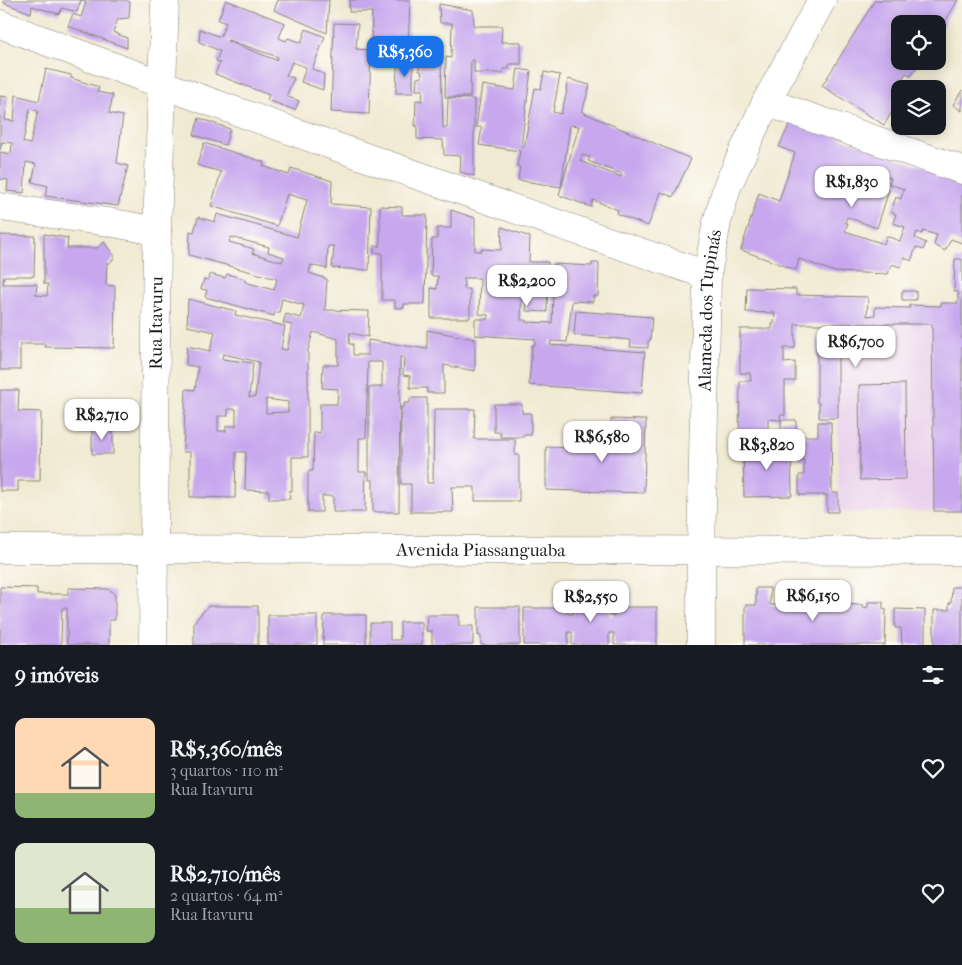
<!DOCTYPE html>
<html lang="pt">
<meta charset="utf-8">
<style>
:root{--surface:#171b24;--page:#242831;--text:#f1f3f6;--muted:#9ea1a6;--accent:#1a73e8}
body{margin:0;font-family:"IM FELL French Canon",serif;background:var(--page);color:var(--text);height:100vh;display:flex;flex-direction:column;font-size:19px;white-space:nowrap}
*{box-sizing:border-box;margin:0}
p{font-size:16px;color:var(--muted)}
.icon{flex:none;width:28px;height:28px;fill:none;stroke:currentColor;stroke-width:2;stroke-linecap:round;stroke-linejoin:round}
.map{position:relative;height:645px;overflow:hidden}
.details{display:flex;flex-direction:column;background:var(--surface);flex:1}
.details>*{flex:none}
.buttons{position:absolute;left:891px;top:15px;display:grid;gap:10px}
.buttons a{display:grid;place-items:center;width:55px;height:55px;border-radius:10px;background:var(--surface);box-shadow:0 2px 12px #0003;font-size:25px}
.price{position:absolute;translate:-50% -42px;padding:0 11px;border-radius:10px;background:#fff;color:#222;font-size:16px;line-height:32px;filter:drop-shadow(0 1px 2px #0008)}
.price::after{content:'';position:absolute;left:50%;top:30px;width:15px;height:11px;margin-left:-8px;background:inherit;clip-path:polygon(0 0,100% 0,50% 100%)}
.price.selected{background:var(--accent);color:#fff}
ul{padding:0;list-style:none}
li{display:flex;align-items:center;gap:15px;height:125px;padding:0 15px}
li span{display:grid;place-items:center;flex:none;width:140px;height:100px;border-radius:10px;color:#555}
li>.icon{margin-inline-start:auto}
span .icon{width:60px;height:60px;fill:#fffc;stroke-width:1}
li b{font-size:21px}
h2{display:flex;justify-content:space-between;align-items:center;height:60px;padding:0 15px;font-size:21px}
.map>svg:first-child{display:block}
.built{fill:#ead1ec}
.building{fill:#c7a8ee;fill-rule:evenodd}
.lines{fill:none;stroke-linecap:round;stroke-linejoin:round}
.minor-casing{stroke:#868378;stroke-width:29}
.minor{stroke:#fff;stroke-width:28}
.labels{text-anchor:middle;stroke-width:4.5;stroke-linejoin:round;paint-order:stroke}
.street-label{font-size:18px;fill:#1c1c1c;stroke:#fdfcf7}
</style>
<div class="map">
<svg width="962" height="645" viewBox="0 0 962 645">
<rect width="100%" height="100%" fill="#fdfcf7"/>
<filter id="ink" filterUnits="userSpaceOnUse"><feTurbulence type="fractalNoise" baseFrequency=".02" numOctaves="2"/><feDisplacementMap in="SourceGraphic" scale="10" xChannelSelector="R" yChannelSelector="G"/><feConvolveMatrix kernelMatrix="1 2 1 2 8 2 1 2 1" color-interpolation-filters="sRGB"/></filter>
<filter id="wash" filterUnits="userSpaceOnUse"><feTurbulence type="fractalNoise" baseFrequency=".0096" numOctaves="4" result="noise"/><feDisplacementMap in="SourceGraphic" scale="20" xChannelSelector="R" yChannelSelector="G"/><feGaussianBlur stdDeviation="1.12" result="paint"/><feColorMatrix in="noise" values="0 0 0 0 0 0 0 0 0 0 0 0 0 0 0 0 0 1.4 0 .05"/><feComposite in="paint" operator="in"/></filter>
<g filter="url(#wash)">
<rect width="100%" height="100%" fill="#f1ead3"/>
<path class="built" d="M 838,324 L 932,324 L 934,511 L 838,512 Z"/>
<g id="blocks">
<path class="building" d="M 4,0 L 126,0 L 130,2 L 129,18 L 118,19 L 113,32 L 127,38 L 127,48 L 68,26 L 73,14 L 81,17 L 86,2 L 81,0 L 77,12 L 62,8 L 59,14 L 32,6 L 31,13 L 4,3 Z
M 226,0 L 285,23 L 279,38 L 286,41 L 288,38 L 301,43 L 306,29 L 325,37 L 312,69 L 324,74 L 323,90 L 301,82 L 306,67 L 292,62 L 286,76 L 294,78 L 286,96 L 299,101 L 295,110 L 267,100 L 269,95 L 215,74 L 220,63 L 216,61 L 220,51 L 199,42 L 200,29 L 220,37 L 226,23 L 218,20 ZM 228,40 L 278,57 L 276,60 L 227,41 Z
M 278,0 L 329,0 L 327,33 L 274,10 Z
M 350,0 L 410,0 L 408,48 L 371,47 L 372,12 L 349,12 Z
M 875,0 L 958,0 L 938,33 L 938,24 L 900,24 L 900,61 L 920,61 L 911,76 L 906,73 L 900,83 L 907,87 L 900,89 L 900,99 L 884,125 L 822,86 Z
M 439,4 L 473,10 L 474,26 L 502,26 L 501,42 L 521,42 L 521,64 L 509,64 L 509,69 L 503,69 L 503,73 L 474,73 L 474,60 L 471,60 L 470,97 L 445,97 L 446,57 L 451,58 L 452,23 L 440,23 Z
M 334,23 L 358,24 L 356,49 L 371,50 L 369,114 L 331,112 Z
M 407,57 L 413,57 L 413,93 L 396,93 L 397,66 L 406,66 Z
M 420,60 L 441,61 L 443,128 L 447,128 L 448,98 L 474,99 L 474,176 L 460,172 L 461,156 L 444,155 L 443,140 L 417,139 L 417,125 L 415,126 L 416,100 L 422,101 L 423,90 L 416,90 L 417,78 L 422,77 L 421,71 L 419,71 Z
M 46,69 L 71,75 L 71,78 L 99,87 L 97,92 L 113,95 L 109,113 L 123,116 L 117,163 L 128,166 L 118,206 L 45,196 L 48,186 L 32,182 L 36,164 L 26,162 L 24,193 L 7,191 L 8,180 L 0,179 L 0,152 L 11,154 L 12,143 L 2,142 L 0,150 L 0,96 L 8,97 L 5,120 L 14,121 L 16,95 L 39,101 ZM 30,109 L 38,111 L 30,144 L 23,142 Z
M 518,69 L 531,71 L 521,146 L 524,147 L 535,88 L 541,89 L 544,72 L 560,75 L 553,112 L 561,114 L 567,91 L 566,90 L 568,79 L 590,85 L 582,112 L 691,159 L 673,197 L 661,192 L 648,226 L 617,214 L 618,210 L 593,200 L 591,207 L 559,195 L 579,126 L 570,125 L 561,187 L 518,180 L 520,167 L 517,166 L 520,151 L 479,145 L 482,127 L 476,127 L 482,85 L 515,90 ZM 582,155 L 590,157 L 588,161 L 622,174 L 621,177 L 580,161 Z
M 962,90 L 962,111 L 953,105 Z
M 199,118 L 230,129 L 225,145 L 194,135 Z
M 791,121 L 962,180 L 962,243 L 951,239 L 945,251 L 934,245 L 937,235 L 923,231 L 922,234 L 917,232 L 915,238 L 926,243 L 923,250 L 916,247 L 911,261 L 904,257 L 900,267 L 892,264 L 888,274 L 835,272 L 799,259 L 796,270 L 741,250 L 759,193 L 779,201 L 795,153 L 779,147 ZM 862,168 L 891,178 L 889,184 L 904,189 L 901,199 L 896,197 L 891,212 L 896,214 L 893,223 L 905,227 L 900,241 L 886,236 L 884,244 L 845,231 L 848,223 L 845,223 L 847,217 L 877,228 L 889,190 L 862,181 L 863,176 L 860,174 Z
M 204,143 L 264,162 L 263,166 L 289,175 L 291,168 L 332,181 L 331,204 L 371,207 L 369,270 L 332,268 L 334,246 L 328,246 L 327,269 L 311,265 L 309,273 L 327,279 L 325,310 L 369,311 L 368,337 L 350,333 L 349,344 L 353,344 L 353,355 L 368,355 L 368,340 L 427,349 L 427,330 L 475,339 L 475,371 L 444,365 L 444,393 L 427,393 L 427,388 L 410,388 L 410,376 L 403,375 L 404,357 L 400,357 L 399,512 L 373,512 L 373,480 L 369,480 L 369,387 L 382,387 L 382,362 L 368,362 L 366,438 L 359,438 L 359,472 L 366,472 L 365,512 L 333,512 L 333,496 L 322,496 L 322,512 L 308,512 L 308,471 L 313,471 L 314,432 L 320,433 L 320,404 L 337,404 L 338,389 L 322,388 L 323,365 L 338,365 L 338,339 L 313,332 L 308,350 L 308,457 L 292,457 L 292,491 L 289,491 L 290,499 L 269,499 L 269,491 L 245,490 L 246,452 L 236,452 L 235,498 L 190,497 L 190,452 L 183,452 L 186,389 L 195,390 L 198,367 L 186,365 L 187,346 L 210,351 L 215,332 L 187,326 L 188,299 L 236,311 L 235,315 L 285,326 L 281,349 L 287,350 L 292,325 L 283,323 L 286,314 L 301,318 L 304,305 L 282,299 L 279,313 L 275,312 L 274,316 L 205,297 L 207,290 L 201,289 L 204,279 L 208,280 L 210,274 L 225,278 L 227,274 L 245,279 L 245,282 L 274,290 L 277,279 L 189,255 L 190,231 L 194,232 L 198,217 L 215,222 L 217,214 L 297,237 L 307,200 L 287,194 L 277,226 L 211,206 L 221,172 L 197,165 ZM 231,237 L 269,247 L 268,252 L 284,257 L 282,262 L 252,253 L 254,249 L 229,242 ZM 223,354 L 259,362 L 255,397 L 249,397 L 253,363 L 222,359 ZM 266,399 L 288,402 L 288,412 L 266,413 ZM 228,409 L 236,409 L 236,426 L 226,426 L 226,431 L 218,431 L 218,416 L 228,416 Z
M 380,206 L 402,207 L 402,215 L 427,215 L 425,304 L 404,304 L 404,308 L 395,308 L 395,300 L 382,300 L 382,253 L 374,253 L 374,246 L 380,246 Z
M 451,210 L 475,218 L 475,251 L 481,251 L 481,249 L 501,250 L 502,227 L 530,237 L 529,262 L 548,262 L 547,312 L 526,311 L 528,271 L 522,270 L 521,320 L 526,320 L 526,322 L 552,323 L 554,264 L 592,266 L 592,263 L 599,263 L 598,296 L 593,296 L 593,302 L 572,301 L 567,342 L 551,341 L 550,345 L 645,352 L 642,393 L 529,385 L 532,345 L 535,345 L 535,339 L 475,335 L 475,319 L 488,319 L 488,315 L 479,314 L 480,278 L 464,278 L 464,289 L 470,289 L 470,318 L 431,318 L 431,288 L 437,289 L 438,276 L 431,276 L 432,239 L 437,239 L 437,228 L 451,228 Z
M 44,234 L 68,238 L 67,248 L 97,248 L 104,242 L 115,257 L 109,264 L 107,262 L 106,285 L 115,286 L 114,348 L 45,347 L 45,344 L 20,344 L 20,370 L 0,370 L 0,235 L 35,236 L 34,276 L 4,276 L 3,284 L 37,284 L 36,295 L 47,296 L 48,284 L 44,284 Z
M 955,259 L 962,259 L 962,511 L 934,511 L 932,324 L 795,324 L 795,348 L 784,348 L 784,363 L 795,362 L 795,381 L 785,381 L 785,415 L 780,415 L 781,420 L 796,420 L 796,432 L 781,432 L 781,420 L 768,419 L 768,438 L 739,437 L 740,381 L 751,381 L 750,373 L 740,373 L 740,329 L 772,329 L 772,324 L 774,324 L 775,313 L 746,312 L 747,288 L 796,289 L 796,295 L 868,297 L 867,316 L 875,315 L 875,307 L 910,308 L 909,305 L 941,306 L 941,303 L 958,303 L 958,292 L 954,291 Z
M 902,291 L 916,291 L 916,300 L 902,300 Z
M 576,311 L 652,317 L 650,341 L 648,341 L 648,348 L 630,347 L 631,340 L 574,335 Z
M 838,338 L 838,418 L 819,418 L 819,403 L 817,403 L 817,339 Z
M 905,384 L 906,479 L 860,480 L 859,385 Z
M 0,390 L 19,390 L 18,411 L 41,412 L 40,481 L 18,481 L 18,491 L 0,491 Z
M 410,398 L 427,398 L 427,483 L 433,483 L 434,409 L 475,409 L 474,439 L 515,439 L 515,455 L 519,455 L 519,501 L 475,501 L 475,487 L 452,487 L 453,512 L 411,512 L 411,484 L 401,484 L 401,407 L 404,407 L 404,403 L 410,403 Z
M 494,404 L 522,404 L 522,413 L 531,413 L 531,435 L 523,435 L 523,437 L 500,437 L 501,432 L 494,432 Z
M 611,419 L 646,420 L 644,493 L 546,490 L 546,447 L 611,449 Z
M 818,422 L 831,422 L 832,493 L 838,493 L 838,512 L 827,512 L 827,495 L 799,495 L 799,475 L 804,475 L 804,460 L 800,460 L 799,436 L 818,436 Z
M 92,428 L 113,428 L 113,454 L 92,454 Z
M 743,446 L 791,446 L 792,496 L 744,497 Z
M 0,587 L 37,588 L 37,594 L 68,594 L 68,588 L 108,589 L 113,592 L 115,596 L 115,620 L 109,620 L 109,645 L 67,645 L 67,608 L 62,608 L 61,645 L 0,645 Z
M 952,587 L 962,587 L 962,645 L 934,645 L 934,610 L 949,610 L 949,603 L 951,603 Z
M 756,588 L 770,588 L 770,605 L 794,605 L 795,588 L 818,588 L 818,604 L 863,605 L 863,608 L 868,607 L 868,602 L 883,602 L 883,609 L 886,609 L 885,645 L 745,645 L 745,605 L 756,605 Z
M 577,589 L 608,589 L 610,616 L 614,616 L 614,607 L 657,607 L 657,645 L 614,645 L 614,633 L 609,633 L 609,645 L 572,645 L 572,632 L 568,632 L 568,645 L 524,645 L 524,608 L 568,608 L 568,614 L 573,614 L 573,603 L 577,603 Z
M 208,606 L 258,606 L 258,645 L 194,645 L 194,622 Z
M 478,607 L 520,607 L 520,645 L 481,645 L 481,636 L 478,635 Z
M 895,609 L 925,610 L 925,645 L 902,645 L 901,628 L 895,628 Z
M 268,615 L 317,615 L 317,645 L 268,645 Z
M 324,615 L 366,615 L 366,645 L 323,645 Z
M 427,615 L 459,615 L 459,626 L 473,626 L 473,645 L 432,645 L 432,631 L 426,631 Z
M 400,622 L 422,622 L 422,645 L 370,645 L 370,623 L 390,623 L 390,640 L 400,640 Z"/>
</g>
</g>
<g filter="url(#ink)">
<use href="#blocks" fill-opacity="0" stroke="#868378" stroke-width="1"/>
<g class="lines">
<defs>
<g id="minor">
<path d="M 0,24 C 234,113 470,194 707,275"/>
<path d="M 766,102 L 962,170"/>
<path d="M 0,207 L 108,222 L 157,231"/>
<path id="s1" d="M 0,549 L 962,551"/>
<path id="s2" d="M 153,645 L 157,231 L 165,0"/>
<path id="s3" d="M 701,645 L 701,552 L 707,275 L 717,222 L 727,187 L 766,102 L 822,0"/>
</g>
</defs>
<use href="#minor" class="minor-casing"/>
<use href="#minor" class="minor"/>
</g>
</g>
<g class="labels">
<g class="street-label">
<text dy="6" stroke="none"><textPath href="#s3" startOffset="335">Alameda dos Tupinás</textPath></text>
<text dy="6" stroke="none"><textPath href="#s2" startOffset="322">Rua Itavuru</textPath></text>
<text dy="6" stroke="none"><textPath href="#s1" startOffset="481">Avenida Piassanguaba</textPath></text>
</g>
</g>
</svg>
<div class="buttons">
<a><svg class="icon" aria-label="locate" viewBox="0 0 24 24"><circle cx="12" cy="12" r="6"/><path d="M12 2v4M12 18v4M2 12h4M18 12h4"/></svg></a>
<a><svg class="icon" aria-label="layers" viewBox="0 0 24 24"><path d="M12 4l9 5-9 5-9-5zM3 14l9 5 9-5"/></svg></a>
</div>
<b class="price selected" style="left:405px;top:78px">R$5,360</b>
<b class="price" style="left:852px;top:208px">R$1,830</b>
<b class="price" style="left:527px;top:307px">R$2,200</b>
<b class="price" style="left:856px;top:368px">R$6,700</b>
<b class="price" style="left:102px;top:441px">R$2,710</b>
<b class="price" style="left:602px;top:463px">R$6,580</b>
<b class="price" style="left:767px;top:471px">R$3,820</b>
<b class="price" style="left:813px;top:622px">R$6,150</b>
<b class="price" style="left:591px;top:623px">R$2,550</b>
</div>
<section class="details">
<h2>9 imóveis<svg class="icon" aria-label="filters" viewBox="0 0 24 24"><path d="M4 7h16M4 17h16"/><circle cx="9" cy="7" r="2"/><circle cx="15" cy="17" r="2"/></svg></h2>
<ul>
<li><span style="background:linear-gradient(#ffd9b3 75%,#8fb573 0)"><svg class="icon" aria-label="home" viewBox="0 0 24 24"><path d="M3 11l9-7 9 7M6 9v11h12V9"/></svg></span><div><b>R$5,360/mês</b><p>3 quartos · 110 m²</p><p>Rua Itavuru</p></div><svg class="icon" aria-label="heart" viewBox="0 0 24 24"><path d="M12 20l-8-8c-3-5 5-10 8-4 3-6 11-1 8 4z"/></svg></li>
<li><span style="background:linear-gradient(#dfe7d0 65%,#8fb573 0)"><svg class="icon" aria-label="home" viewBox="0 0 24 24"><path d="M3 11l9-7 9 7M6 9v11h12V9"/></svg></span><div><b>R$2,710/mês</b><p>2 quartos · 64 m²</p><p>Rua Itavuru</p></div><svg class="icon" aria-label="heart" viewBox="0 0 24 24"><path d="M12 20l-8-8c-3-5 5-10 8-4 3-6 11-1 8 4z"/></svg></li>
</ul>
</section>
